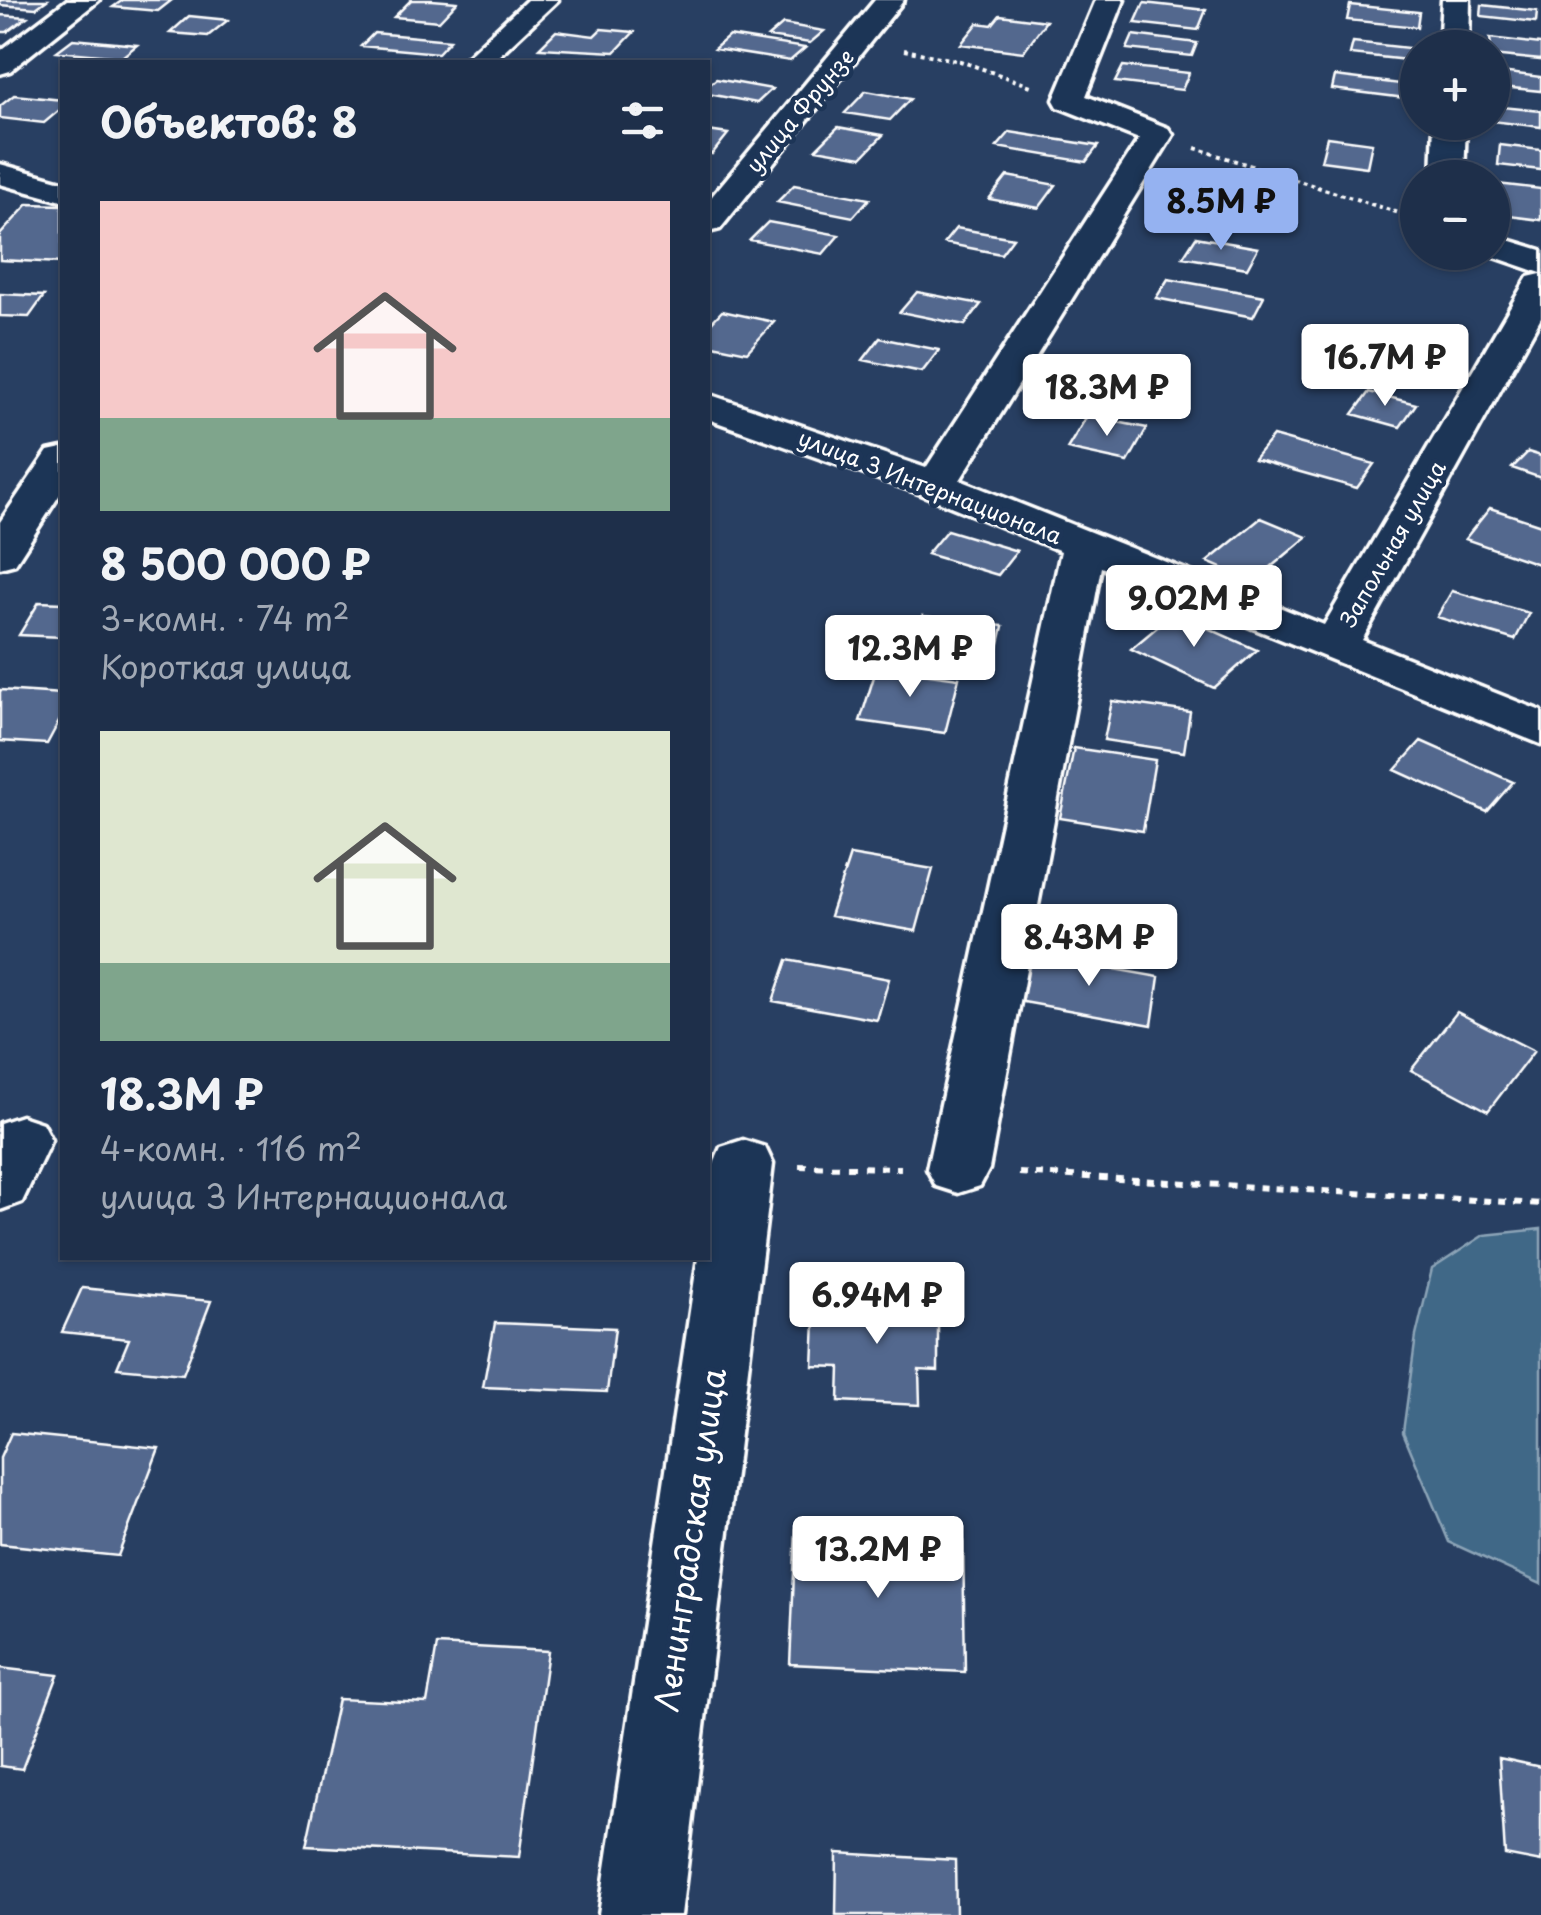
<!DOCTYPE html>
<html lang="ru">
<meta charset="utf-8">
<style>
:root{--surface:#1e2f4a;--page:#2b3b54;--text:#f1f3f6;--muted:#a1a9b5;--line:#3c4a62;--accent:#95b2f1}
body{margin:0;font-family:"Playpen Sans",sans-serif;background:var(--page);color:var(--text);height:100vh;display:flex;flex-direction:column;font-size:38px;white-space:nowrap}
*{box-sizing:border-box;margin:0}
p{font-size:32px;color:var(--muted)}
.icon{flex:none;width:55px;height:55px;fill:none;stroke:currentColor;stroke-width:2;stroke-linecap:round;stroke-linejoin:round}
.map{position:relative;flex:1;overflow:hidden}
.sheet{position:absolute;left:60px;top:60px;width:650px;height:1200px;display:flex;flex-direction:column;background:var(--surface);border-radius:0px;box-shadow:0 2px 8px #0004,0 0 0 2px var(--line)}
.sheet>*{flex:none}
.controls{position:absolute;left:1400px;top:30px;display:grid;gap:20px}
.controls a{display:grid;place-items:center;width:110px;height:110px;border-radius:50%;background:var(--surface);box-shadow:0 2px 8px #0004,0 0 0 2px var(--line);font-size:50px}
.price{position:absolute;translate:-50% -85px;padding:0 22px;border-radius:10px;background:#fff;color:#222;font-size:32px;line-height:65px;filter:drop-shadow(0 2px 5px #0008)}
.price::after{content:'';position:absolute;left:50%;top:60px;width:30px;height:22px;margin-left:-15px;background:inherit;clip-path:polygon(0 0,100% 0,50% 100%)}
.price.current{background:var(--accent);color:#111}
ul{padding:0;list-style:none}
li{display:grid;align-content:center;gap:20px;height:530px;padding:0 40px}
li span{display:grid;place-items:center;height:310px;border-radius:0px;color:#555}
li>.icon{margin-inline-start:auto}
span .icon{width:180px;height:180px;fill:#fffc;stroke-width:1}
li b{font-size:42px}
h2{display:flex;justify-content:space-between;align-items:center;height:120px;padding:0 40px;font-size:42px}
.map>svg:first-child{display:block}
.water{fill:#3f6787;stroke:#8ca4b7;stroke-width:2.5}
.building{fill:#53678e;stroke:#fff;stroke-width:2.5}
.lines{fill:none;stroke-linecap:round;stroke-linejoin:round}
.street-casing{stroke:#fff;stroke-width:7}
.path-far1{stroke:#fff;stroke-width:4;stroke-dasharray:4 4;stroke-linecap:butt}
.path{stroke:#fff;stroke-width:6;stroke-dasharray:8 8;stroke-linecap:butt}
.street{fill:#1d3557;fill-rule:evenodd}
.labels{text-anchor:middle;stroke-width:9;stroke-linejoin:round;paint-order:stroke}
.far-street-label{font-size:22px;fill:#fff;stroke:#1d3557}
.near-street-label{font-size:32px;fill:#fff;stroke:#1d3557}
</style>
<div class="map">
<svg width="1541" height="1915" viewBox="0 0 1541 1915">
<rect width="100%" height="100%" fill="#283f62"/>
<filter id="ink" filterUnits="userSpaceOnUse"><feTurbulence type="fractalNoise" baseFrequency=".01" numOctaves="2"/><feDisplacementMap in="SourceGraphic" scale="20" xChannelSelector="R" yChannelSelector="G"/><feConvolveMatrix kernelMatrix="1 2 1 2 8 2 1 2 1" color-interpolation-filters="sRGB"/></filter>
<g filter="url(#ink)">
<path class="water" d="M 1541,1229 L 1541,1584 L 1449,1542 L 1403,1432 L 1416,1336 L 1432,1269 L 1484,1235 Z"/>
<path class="building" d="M 0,0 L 47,0 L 36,8 L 0,5 Z
M 123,0 L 172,0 L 158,11 L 113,7 Z
M 411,0 L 432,0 L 457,2 L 439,21 L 394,17 Z
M 1144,3 L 1206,10 L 1198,30 L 1135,23 Z
M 1350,5 L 1419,12 L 1417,27 L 1347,20 Z
M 1482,5 L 1537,11 L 1536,22 L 1481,16 Z
M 0,15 L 27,17 L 7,32 L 0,32 Z
M 1000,15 L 1046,21 L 1023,52 L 961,44 L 978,23 L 992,25 Z
M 189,16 L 228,20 L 208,36 L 170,33 Z
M 783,24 L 824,31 L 810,43 L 768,37 Z
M 601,29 L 634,32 L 615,52 L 539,48 L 556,31 L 594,36 Z
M 374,33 L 450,40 L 438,53 L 361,46 Z
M 1133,35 L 1197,43 L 1192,56 L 1127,49 Z
M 729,36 L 805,48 L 790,61 L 714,49 Z
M 1490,38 L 1541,44 L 1541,60 L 1492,55 Z
M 73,39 L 137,45 L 122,57 L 57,51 Z
M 1353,42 L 1418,49 L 1417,61 L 1350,54 Z
M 1123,66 L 1189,73 L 1182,90 L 1115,82 Z
M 1492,71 L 1541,77 L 1541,91 L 1492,86 Z
M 1335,76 L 1417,86 L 1414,99 L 1332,89 Z
M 716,79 L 772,89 L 757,103 L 708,94 L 708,86 Z
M 866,91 L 910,99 L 890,120 L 845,113 Z
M 14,95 L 62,100 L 62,108 L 44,123 L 0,118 L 0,106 Z
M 1492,106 L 1541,111 L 1541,127 L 1492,121 Z
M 838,127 L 883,135 L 862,157 L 816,149 Z
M 708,131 L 728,134 L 712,154 L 708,153 Z
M 1010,132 L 1098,146 L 1086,162 L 997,147 Z
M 1327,137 L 1372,143 L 1367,167 L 1321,161 Z
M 1500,145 L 1541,150 L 1541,170 L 1498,165 Z
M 1007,176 L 1056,185 L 1039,208 L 989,199 Z
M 1497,184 L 1541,189 L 1541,220 L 1493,214 Z
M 794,185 L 869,199 L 853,217 L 777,202 Z
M 1230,187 L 1291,199 L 1277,218 L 1215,206 Z
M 28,204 L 62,205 L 62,263 L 0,260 L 0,235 Z
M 768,222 L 839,235 L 823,254 L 750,240 Z
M 956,228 L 1013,238 L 1001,254 L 944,243 Z
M 1196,237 L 1258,248 L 1247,268 L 1183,257 Z
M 1168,279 L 1264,296 L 1253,317 L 1156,298 Z
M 917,292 L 981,304 L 965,325 L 900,312 Z
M 0,294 L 44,296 L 29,317 L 0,316 Z
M 722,311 L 774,322 L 747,352 L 708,344 L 708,326 Z
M 1347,335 L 1392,345 L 1378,366 L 1333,355 Z
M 880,338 L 939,350 L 922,372 L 863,360 Z
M 1123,355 L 1173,366 L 1158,393 L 1106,383 Z
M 1369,392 L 1416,404 L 1400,427 L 1353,414 Z
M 1087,416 L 1147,428 L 1128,462 L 1067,449 Z
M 1273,436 L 1374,464 L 1357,488 L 1254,459 Z
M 1528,452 L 1541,456 L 1541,478 L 1512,468 Z
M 1490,508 L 1541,525 L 1541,565 L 1465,539 Z
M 1261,518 L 1307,537 L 1253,582 L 1207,562 Z
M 947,530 L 1017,551 L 998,575 L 927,554 Z
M 1452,591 L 1529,613 L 1515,640 L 1437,617 Z
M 39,602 L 62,603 L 62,637 L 19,635 Z
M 1174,613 L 1257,650 L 1214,688 L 1131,649 Z
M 923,616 L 1003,626 L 997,652 L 916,642 Z
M 877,667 L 959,678 L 945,733 L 860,721 Z
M 0,690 L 62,694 L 62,716 L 47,744 L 0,741 Z
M 1112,701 L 1190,712 L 1184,752 L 1104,740 Z
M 1421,741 L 1513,782 L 1487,812 L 1395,770 Z
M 1074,748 L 1155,760 L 1143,831 L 1060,818 Z
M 850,855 L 933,869 L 916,931 L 830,916 Z
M 1028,954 L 1159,977 L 1152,1025 L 1018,1001 Z
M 787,960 L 889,979 L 877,1020 L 773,1001 Z
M 1457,1012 L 1534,1051 L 1488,1111 L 1411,1070 Z
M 82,1288 L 211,1301 L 183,1374 L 117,1368 L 129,1339 L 62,1332 Z
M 816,1298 L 938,1303 L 938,1371 L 919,1370 L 920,1405 L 839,1401 L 840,1367 L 813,1366 Z
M 495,1323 L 615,1328 L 607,1392 L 483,1387 Z
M 11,1433 L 159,1448 L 118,1556 L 0,1544 L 0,1458 Z
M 796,1529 L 963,1537 L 965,1672 L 790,1664 Z
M 437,1645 L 548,1651 L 519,1857 L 306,1846 L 338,1699 L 427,1703 Z
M 0,1668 L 58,1675 L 22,1769 L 0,1766 Z
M 1499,1758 L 1541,1767 L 1541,1862 L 1505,1855 Z
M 837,1853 L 955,1860 L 956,1915 L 836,1915 Z"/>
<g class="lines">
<defs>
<path id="street" d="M 67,0 L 99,0 L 10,71 L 0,74 L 0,51 Z
M 527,0 L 558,0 L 492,62 L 461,62 Z
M 875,0 L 904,0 L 720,229 L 708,232 L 708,201 Z
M 1096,0 L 1124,0 L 1086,96 L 1168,128 L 1173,135 L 960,480 L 1324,625 L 1523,285 L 1528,277 L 1541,274 L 1541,317 L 1362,640 L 1541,711 L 1541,744 L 1101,567 L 989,1169 L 980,1186 L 958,1193 L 936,1186 L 927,1169 L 1061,551 L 921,494 L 708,419 L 708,394 L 926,468 L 1139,139 L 1058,107 L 1054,100 Z
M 1442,0 L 1470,0 L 1469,48 L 1439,48 Z
M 1434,122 L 1466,122 L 1464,178 L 1432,178 Z
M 0,164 L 62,181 L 62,201 L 0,184 Z
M 1492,235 L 1541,250 L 1541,273 L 1480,252 L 1492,252 Z
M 62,448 L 62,491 L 15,564 L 0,568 L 0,522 L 48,451 Z
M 21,1116 L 42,1123 L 51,1140 L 22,1202 L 0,1210 L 0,1123 Z
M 743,1140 L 765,1147 L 773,1164 L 681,1915 L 599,1915 L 698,1258 L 708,1258 C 708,1220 704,1181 721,1147 Z"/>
</defs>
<use href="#street" class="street-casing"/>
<path class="path-far1" d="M 904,50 L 960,61 L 1031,86
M 1195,148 L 1418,219"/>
<path class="path" d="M 799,1166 L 901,1168
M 1019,1173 L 1541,1204"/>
<use href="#street" class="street"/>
</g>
</g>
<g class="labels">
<g class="far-street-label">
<text transform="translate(800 111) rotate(-50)" y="8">улица Фрунзе</text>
<text transform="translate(930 487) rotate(21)" y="8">улица 3 Интернационала</text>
<text transform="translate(1393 544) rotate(-60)" y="8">Запольная улица</text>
</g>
<g class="near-street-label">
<text transform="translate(691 1540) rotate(-82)" y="11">Ленинградская улица</text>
</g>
</g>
</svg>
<div class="controls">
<a>+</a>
<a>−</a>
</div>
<b class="price current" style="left:1221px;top:253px">8.5M ₽</b>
<b class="price" style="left:1385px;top:409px">16.7M ₽</b>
<b class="price" style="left:1107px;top:439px">18.3M ₽</b>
<b class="price" style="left:1194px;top:650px">9.02M ₽</b>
<b class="price" style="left:910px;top:700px">12.3M ₽</b>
<b class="price" style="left:1089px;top:989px">8.43M ₽</b>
<b class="price" style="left:877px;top:1347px">6.94M ₽</b>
<b class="price" style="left:878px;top:1601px">13.2M ₽</b>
<section class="sheet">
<h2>Объектов: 8<svg class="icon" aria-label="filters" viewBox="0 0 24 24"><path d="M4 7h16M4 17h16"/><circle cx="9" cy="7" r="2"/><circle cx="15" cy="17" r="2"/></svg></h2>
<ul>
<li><span style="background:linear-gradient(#f6c9c9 70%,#7fa58c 0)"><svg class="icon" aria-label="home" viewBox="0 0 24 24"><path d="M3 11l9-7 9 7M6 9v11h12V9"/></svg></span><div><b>8 500 000 ₽</b><p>3-комн. · 74 m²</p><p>Короткая улица</p></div></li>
<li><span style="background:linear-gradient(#dfe7d0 75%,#7fa58c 0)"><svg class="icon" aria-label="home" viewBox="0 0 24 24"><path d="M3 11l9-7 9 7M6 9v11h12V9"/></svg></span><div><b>18.3M ₽</b><p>4-комн. · 116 m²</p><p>улица 3 Интернационала</p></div></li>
</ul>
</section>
</div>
